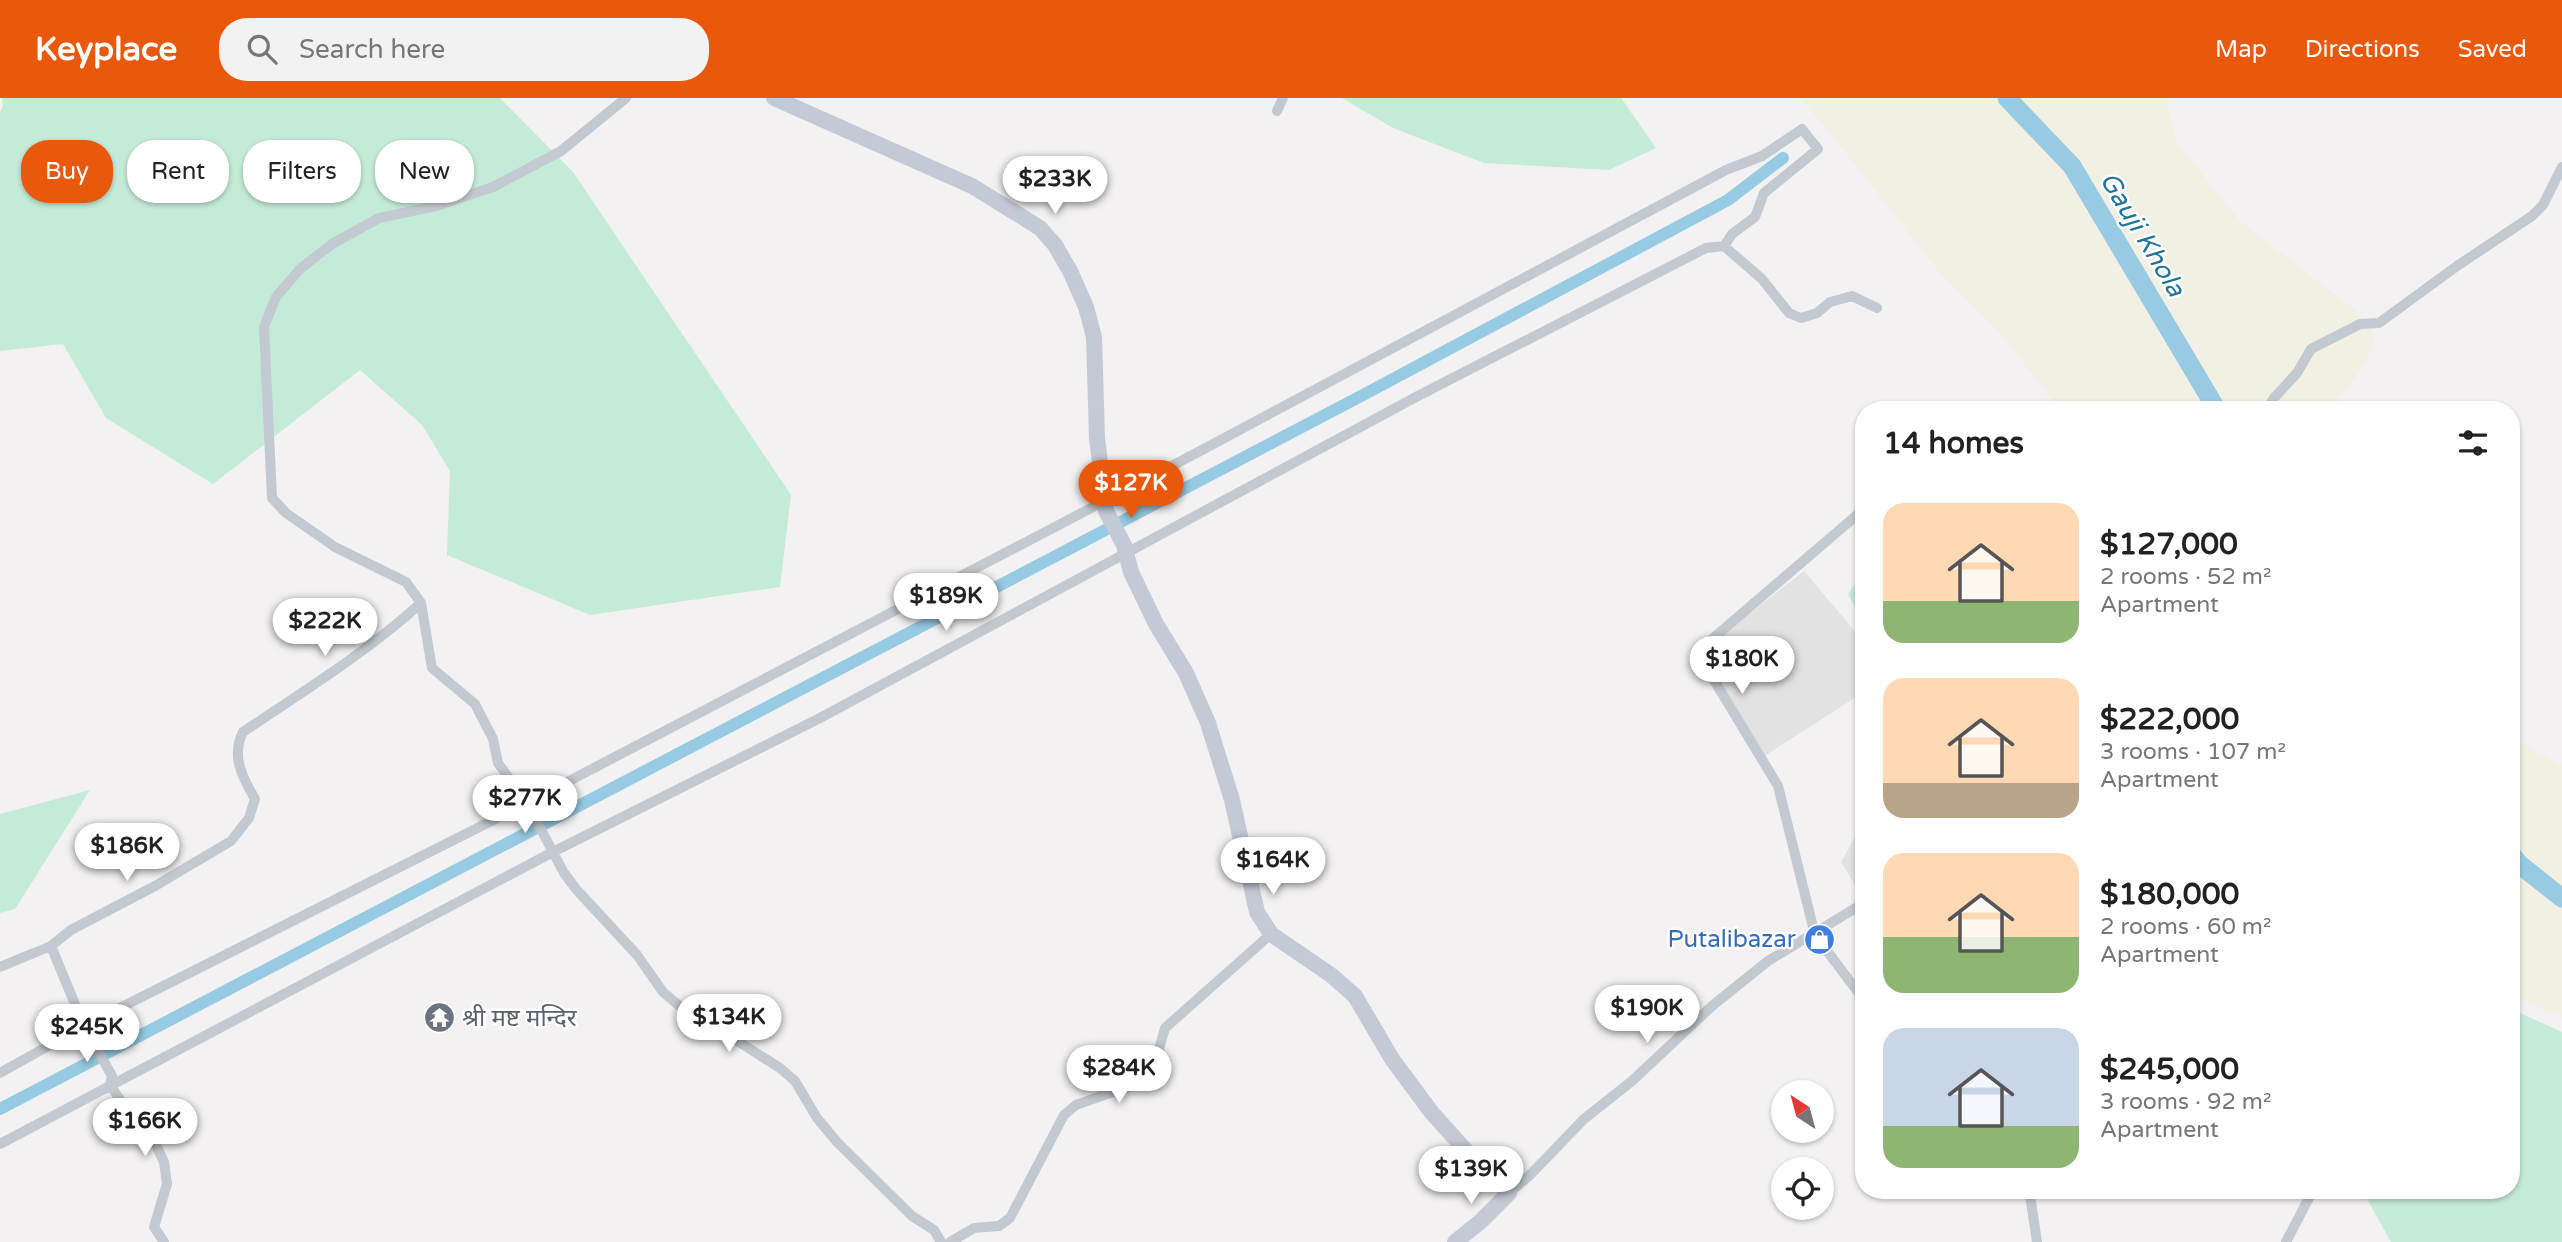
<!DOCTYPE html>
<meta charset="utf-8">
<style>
:root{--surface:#fff;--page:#f2f2f2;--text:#222;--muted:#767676;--accent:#ea580c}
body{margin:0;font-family:"Varela Round","Noto Sans Devanagari",sans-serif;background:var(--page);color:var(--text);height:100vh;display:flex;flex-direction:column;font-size:26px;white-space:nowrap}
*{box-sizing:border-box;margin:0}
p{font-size:23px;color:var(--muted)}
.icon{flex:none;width:38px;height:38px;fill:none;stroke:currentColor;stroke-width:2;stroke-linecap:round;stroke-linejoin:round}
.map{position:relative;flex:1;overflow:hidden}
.side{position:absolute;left:1855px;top:303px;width:665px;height:798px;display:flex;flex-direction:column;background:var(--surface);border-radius:28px;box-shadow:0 2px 5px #0004}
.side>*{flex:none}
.top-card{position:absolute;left:21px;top:42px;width:665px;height:63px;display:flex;gap:14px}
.needle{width:46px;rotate:324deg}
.tools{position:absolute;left:1771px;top:982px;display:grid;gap:14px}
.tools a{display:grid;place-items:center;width:63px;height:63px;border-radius:50%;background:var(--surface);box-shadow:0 2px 5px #0004;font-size:35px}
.price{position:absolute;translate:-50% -60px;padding:0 16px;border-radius:24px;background:#fff;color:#222;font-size:23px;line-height:46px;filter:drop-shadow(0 2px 4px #0008)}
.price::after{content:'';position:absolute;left:50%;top:42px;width:21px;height:16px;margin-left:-10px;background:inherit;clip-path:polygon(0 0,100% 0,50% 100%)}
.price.current{background:var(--accent);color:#fff}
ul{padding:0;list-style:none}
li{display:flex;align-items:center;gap:21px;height:175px;padding:0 28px}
li span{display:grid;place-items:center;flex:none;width:196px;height:140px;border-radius:21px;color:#555}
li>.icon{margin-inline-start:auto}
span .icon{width:84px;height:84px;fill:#fffc;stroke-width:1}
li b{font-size:30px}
h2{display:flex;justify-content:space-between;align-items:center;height:84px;padding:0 28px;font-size:30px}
.chip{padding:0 24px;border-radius:28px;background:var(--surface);box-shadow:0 2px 5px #0004;font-size:24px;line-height:63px}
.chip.current{background:var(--accent);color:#fff}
header{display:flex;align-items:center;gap:42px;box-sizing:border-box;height:98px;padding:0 35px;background:var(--accent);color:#fff}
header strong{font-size:33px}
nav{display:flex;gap:38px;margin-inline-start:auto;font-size:24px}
.search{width:490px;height:63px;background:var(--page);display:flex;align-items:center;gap:18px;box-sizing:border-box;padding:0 24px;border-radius:28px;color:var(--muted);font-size:26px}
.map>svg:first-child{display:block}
.education{fill:#e3e2e2}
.green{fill:#c4ebd7}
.sand{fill:#f2efe3}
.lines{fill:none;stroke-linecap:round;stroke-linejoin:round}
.canal{stroke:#96cbe3;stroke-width:12}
.river{stroke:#96cbe3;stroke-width:19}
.street{stroke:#c3c9d0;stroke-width:10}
.secondary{stroke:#c3cad5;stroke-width:16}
.labels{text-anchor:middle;stroke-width:5;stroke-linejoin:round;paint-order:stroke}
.shop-label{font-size:24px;fill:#366cbe;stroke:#fff;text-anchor:end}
.worship-label{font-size:24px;fill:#5b616d;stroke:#fff;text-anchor:start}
.water-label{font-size:26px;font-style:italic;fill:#1c749d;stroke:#fff}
</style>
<header>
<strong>Keyplace</strong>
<div class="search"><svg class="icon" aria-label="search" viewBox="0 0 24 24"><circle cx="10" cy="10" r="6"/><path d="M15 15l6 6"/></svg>Search here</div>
<nav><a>Map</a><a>Directions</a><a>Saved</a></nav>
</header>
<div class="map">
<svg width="2562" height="1144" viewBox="0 0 2562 1144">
<rect width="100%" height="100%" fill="#f3f1f1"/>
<path class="education" d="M 1804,473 L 1864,544 L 1864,594 L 1763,659 L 1699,555 Z
M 1863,724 L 1864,724 L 1863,800 L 1841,764 Z"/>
<path class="green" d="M 2,0 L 500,0 L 573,74 L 791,397 L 780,489 L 590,517 L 447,457 L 450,373 L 422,327 L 360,272 L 213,386 L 106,320 L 63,246 L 0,253 L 0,14 L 3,8 Z
M 1342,0 L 1621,0 L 1656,50 L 1609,72 L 1484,65 L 1393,30 Z
M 1864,473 L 1864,526 L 1848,496 Z
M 90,692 L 15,811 L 0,815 L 0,716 Z
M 2511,911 L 2562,934 L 2562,1144 L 2391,1144 L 2362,1092 L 2511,1092 Z"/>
<path class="sand" d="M 1800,0 L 2166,0 L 2177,45 L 2240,123 L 2355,212 L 2376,238 L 2369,257 L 2359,274 L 2330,311 L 2059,311 L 2003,238 L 1943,179 L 1832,37 Z
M 2511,627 L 2521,645 L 2562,667 L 2562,919 L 2511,896 Z"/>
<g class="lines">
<path class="canal" d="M 0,1011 L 1363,297 L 1728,102 L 1783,60"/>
<path class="river" d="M 2007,0 L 2072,68 L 2217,312
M 2511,756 L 2519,766 L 2562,800"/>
<path class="street" d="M 626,0 L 561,53 L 493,89 L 436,108 L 379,120 L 332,146 L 300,171 L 276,199 L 264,229 L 272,400 L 286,415 L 335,449 L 406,484 L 421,505 L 432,570 L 475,606 L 493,641 L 498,665 L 527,705 L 564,775 L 576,791 L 637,857 L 663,894 L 682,910 L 728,937 L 780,970 L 795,983 L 817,1020 L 837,1044 L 912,1118 L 934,1132 L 941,1144
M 1277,13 L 1283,0
M 2267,312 L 2274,300 L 2297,275 L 2311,251 L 2360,226 L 2379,225 L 2457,168 L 2532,118 L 2543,107 L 2562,69
M 1864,411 L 1697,554 L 1778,688 L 1815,837 L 1864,902
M 0,869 L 51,848
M 0,975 L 84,928 L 527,705 L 1202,352 L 1726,72 L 1762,58 L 1802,31 L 1818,51 L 1764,95 L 1755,119 L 1732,136 L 1724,148
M 0,1046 L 553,754 L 820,620 L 1416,299 L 1706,150 L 1724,148 L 1762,181 L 1789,215 L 1801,220 L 1817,215 L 1830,204 L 1852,198 L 1877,210
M 2026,1092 L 2030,1097 L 2037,1144
M 1509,1095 L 1529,1078 L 1584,1021 L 1632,983 L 1712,908 L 1768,863 L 1864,805
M 164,1144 L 154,1129 L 167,1086 L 164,1064 L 156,1047 L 127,1012 L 110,987 L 112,978 L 84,928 L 51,848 L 71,832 L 155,788 L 231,743 L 249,720 L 255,701 C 242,679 231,658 243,634 C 304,593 367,554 421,505
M 950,1144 L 974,1130 L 999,1128 L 1010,1120 L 1064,1017 L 1076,1007 L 1135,986 L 1146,977 L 1155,965 L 1165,930 L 1271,836
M 2286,1144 L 2313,1092"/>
<path class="secondary" d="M 774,0 L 972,88 L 1040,130 L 1055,147 L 1070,173 L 1086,209 L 1094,239 L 1097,340 L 1106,413 L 1124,447 L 1131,474 L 1156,526 L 1186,575 L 1208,625 L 1232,702 L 1257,814 L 1271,836 L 1331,877 L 1355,898 L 1392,961 L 1432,1015 L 1470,1057 L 1509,1095 L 1480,1124 L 1455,1144"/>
</g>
<defs>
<symbol id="shop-disc" viewBox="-11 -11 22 22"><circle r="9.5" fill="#3f7fe0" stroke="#fff"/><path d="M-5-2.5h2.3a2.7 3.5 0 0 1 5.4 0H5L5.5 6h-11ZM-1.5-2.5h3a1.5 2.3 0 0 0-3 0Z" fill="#fff"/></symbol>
<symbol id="temple-disc" viewBox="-11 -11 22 22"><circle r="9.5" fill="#6b7280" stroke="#fff"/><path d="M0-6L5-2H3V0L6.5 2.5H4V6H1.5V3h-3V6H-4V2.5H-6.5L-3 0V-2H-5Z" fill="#fff"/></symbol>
</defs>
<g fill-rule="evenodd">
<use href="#shop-disc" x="1802" y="824" width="35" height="35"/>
<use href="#temple-disc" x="422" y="902" width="35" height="35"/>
</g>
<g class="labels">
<g class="shop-label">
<text x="1796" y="849">Putalibazar</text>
</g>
<g class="worship-label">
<text x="462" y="928">श्री मष्ट मन्दिर</text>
</g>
<g class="water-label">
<text transform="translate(2143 136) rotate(59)" y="9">Gauji Khola</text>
</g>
</g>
</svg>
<div class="tools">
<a><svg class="needle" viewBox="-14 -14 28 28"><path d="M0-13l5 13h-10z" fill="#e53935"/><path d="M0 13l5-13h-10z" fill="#767676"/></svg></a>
<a><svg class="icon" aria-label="locate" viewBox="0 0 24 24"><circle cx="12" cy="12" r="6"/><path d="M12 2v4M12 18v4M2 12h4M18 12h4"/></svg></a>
</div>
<b class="price" style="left:1055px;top:118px">$233K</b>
<b class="price current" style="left:1131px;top:422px">$127K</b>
<b class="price" style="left:946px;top:535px">$189K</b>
<b class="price" style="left:325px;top:560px">$222K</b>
<b class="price" style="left:1742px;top:598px">$180K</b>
<b class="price" style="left:525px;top:737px">$277K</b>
<b class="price" style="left:127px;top:785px">$186K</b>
<b class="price" style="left:1273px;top:799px">$164K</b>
<b class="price" style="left:1647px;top:947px">$190K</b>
<b class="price" style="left:729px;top:956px">$134K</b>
<b class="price" style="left:87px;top:966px">$245K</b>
<b class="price" style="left:1119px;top:1007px">$284K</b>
<b class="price" style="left:145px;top:1060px">$166K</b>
<b class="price" style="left:1471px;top:1108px">$139K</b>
<div class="top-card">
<a class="chip current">Buy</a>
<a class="chip">Rent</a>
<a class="chip">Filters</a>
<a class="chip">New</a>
</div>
<section class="side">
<h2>14 homes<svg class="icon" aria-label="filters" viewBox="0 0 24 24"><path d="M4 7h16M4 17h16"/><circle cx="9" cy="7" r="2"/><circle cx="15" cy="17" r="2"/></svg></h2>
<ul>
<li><span style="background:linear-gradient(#ffd9b3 70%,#8fb573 0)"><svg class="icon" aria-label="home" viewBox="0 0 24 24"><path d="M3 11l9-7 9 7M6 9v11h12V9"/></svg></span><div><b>$127,000</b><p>2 rooms · 52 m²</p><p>Apartment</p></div></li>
<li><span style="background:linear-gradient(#ffd9b3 75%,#b9a48a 0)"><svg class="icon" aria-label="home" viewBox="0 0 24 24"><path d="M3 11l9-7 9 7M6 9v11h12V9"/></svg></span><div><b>$222,000</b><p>3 rooms · 107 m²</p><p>Apartment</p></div></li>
<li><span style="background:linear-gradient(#ffd9b3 60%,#8fb573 0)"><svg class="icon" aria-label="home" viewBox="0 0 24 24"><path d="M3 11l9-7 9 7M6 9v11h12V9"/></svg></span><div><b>$180,000</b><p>2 rooms · 60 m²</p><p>Apartment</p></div></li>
<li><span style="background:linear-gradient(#c9d6e8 70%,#8fb573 0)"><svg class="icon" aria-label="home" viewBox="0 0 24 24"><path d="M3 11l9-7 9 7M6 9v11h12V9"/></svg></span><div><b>$245,000</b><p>3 rooms · 92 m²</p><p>Apartment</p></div></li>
</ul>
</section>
</div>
